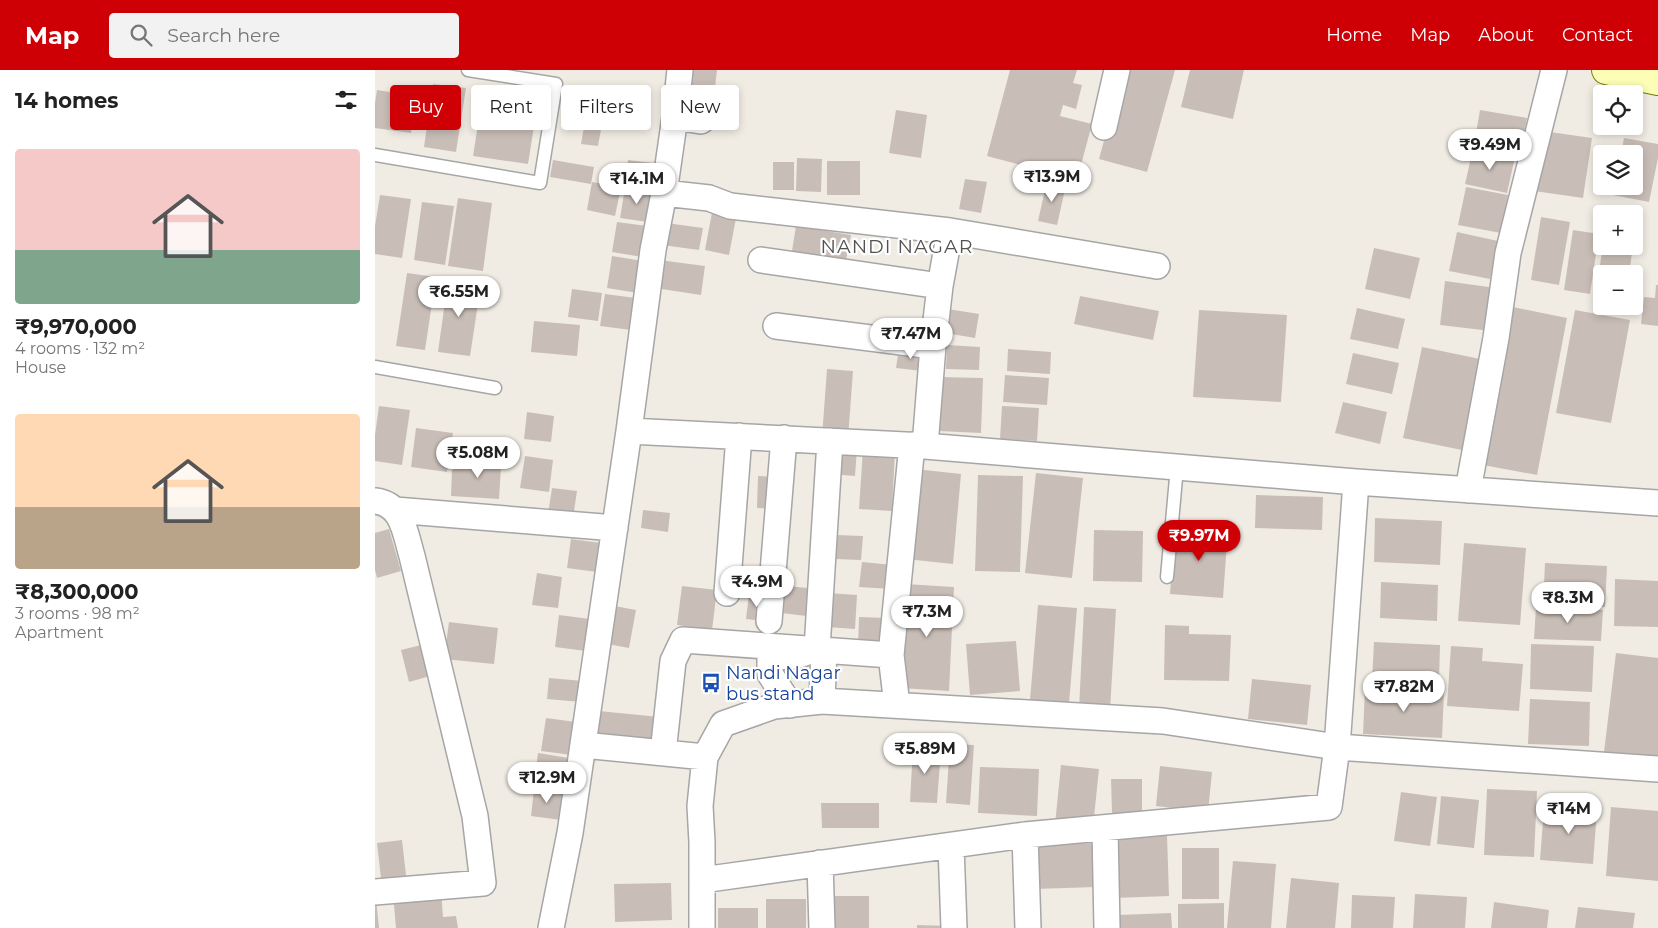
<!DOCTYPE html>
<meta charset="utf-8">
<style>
:root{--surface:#fff;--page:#f2f2f2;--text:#222;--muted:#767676;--accent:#ce0005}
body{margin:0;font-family:Montserrat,sans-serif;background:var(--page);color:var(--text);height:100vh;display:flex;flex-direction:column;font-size:19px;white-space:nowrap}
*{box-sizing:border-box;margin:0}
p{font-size:16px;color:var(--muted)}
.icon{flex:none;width:28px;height:28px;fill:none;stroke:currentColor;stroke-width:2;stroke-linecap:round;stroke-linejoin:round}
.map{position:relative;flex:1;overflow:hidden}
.sheet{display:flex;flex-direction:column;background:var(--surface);width:375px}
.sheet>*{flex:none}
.top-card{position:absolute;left:15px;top:15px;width:475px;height:45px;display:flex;gap:10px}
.tools{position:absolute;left:1218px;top:15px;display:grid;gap:10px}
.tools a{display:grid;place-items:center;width:50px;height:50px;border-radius:5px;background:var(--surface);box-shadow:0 2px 8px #0003;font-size:25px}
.price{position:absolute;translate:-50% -42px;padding:0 11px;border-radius:18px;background:#fff;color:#222;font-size:16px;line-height:32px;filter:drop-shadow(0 1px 2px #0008)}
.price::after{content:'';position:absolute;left:50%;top:30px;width:15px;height:11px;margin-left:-8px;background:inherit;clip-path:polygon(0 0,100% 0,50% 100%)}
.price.active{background:var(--accent);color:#fff}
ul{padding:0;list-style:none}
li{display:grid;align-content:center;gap:10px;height:265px;padding:0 15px}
li span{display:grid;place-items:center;height:155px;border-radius:5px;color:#555}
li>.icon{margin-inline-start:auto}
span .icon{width:90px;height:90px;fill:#fffc;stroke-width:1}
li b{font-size:21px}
h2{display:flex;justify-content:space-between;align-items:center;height:60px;padding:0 15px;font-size:21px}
.pill{padding:0 18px;border-radius:5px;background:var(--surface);box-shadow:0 2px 8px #0003;font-size:18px;line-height:45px}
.pill.active{background:var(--accent);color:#fff}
header{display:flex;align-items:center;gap:30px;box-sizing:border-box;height:70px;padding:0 25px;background:var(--accent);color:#fff}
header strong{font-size:24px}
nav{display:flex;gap:28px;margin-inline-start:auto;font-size:18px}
.search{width:350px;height:45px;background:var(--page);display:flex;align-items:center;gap:12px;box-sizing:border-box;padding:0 18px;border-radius:5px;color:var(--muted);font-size:19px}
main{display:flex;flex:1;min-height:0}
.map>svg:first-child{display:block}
.building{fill:#c9beb7}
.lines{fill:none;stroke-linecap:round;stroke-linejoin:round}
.lane-casing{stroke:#a6a6a6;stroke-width:15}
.street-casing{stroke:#a6a6a6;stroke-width:28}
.secondary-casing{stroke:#717c00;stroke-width:30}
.lane{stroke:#fff;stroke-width:12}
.street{stroke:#fff;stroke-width:25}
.secondary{stroke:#fcfeb5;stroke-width:28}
.labels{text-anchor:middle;stroke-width:4.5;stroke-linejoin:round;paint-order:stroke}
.transit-label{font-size:18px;fill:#164399;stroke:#fff;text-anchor:start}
.neighbourhood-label{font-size:19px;letter-spacing:1px;fill:#525252;stroke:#fff}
</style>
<header>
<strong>Map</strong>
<div class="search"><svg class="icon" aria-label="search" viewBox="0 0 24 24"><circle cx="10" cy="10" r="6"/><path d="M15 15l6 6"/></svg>Search here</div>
<nav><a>Home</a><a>Map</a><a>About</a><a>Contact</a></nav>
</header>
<main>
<section class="sheet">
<h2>14 homes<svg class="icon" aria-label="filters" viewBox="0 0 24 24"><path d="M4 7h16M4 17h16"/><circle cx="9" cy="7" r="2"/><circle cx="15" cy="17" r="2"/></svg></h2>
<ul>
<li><span style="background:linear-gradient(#f6c9c9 65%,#7fa58c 0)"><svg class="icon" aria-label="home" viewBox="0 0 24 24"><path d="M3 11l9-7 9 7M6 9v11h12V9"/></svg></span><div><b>₹9,970,000</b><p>4 rooms · 132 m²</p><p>House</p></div></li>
<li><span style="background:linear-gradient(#ffd9b3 60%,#b9a48a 0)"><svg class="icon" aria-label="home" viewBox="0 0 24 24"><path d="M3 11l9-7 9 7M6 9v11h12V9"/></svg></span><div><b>₹8,300,000</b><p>3 rooms · 98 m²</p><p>Apartment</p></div></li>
</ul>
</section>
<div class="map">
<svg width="1283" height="858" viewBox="0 0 1283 858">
<rect width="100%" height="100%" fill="#f0ece4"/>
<path class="building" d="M 311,0 L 342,0 L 339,26 L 309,22 Z
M 635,0 L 702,0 L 698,13 L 707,15 L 701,39 L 688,35 L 685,46 L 717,54 L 702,110 L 612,86 Z
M 748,0 L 800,0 L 772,102 L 724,89 Z
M 815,0 L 869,0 L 858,49 L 806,37 Z
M 58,14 L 91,18 L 81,82 L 49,77 Z
M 2,20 L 41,26 L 36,63 L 0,58 L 0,33 Z
M 108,23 L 163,31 L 153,94 L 98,86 Z
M 212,40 L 229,43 L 223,76 L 206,74 Z
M 521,40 L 552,45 L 546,88 L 514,83 Z
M 1105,40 L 1152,48 L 1146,82 L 1099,75 Z
M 1168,61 L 1217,68 L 1208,128 L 1159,121 Z
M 1249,68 L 1283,74 L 1283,88 L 1274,132 L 1238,125 L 1240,116 L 1259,116 L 1259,84 L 1246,84 Z
M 1098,79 L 1140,87 L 1132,123 L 1090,114 Z
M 422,88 L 447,89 L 446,122 L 421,121 Z
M 178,90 L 219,97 L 216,114 L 175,107 Z
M 253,90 L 286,94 L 283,116 L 250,112 Z
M 452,91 L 485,91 L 485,125 L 452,125 Z
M 398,92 L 419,92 L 419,120 L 398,120 Z
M 590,109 L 612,112 L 606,143 L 584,139 Z
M 672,111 L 691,115 L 682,155 L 663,151 Z
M 217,112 L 246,117 L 240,146 L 212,140 Z
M 1091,117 L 1133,125 L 1126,163 L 1083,155 Z
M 250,118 L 278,122 L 273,152 L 245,148 Z
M 5,125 L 36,129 L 27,188 L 0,184 L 0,156 Z
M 83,128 L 117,133 L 108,201 L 73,196 Z
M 47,132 L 79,136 L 70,195 L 39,190 Z
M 338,137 L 362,143 L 354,185 L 330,180 Z
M 1166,147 L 1195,152 L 1184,215 L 1156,210 Z
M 242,152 L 272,156 L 267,187 L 237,182 Z
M 291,153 L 328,158 L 324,180 L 287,175 Z
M 421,156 L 476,165 L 471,190 L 417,181 Z
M 1198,160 L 1224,164 L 1215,224 L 1189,220 Z
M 1082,162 L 1123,171 L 1115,209 L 1074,201 Z
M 1228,176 L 1258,176 L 1254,204 L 1226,204 L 1226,227 L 1220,226 Z
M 999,178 L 1045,188 L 1035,229 L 990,219 Z
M 237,186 L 268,191 L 263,223 L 232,218 Z
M 284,190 L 330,196 L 326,225 L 280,218 Z
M 32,203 L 61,207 L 50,280 L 21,276 Z
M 73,210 L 106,214 L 95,286 L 63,282 Z
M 1070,211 L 1121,218 L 1116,261 L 1065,255 Z
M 1281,215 L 1283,215 L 1283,256 L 1266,254 L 1269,227 L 1280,228 Z
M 197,219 L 227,223 L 223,251 L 193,247 Z
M 230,224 L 261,228 L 256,260 L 225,256 Z
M 705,226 L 784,241 L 778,270 L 699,254 Z
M 1138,237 L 1192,248 L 1162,405 L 1108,395 Z
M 982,238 L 1030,249 L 1023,279 L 975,269 Z
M 573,239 L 604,244 L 600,268 L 570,263 Z
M 824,240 L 912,245 L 906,332 L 818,327 Z
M 1200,240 L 1255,250 L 1236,353 L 1181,343 Z
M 159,251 L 205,255 L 202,286 L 156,282 Z
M 572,275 L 605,277 L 604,300 L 571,299 Z
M 1047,277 L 1110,290 L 1092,381 L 1028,368 Z
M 524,278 L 550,281 L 547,301 L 521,298 Z
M 633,279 L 676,282 L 675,304 L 632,301 Z
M 978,283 L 1024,293 L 1017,324 L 971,314 Z
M 452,299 L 478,301 L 473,368 L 447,367 Z
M 630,305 L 674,308 L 672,335 L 628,332 Z
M 565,307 L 608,308 L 606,363 L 563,361 Z
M 968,332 L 1012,342 L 1005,374 L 960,363 Z
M 4,336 L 35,340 L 27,395 L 0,391 L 0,365 Z
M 627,336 L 664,338 L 662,371 L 625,369 Z
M 152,342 L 179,346 L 176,372 L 149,369 Z
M 41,358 L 78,363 L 72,402 L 36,397 Z
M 457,376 L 482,378 L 480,406 L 455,404 Z
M 488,379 L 520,381 L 517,441 L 484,439 Z
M 127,381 L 124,429 L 76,426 L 77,400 Z
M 150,386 L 178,390 L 174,422 L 145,418 Z
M 540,399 L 586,404 L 578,494 L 531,489 Z
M 661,403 L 708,408 L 697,508 L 650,503 Z
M 603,405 L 648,406 L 645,502 L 600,501 Z
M 383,406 L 403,407 L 401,439 L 382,438 Z
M 177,418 L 202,421 L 198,448 L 173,444 Z
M 881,425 L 948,427 L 947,460 L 880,458 Z
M 268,440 L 295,443 L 293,462 L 266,458 Z
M 1000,448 L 1067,451 L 1065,495 L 999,492 Z
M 800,455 L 853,459 L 848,528 L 795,524 Z
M 14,459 L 26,501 L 2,508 L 0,500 L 0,463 Z
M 719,460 L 768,461 L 767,512 L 718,511 Z
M 461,465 L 488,466 L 486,490 L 460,489 Z
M 196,469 L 226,473 L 222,502 L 192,498 Z
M 1089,473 L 1151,478 L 1145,555 L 1083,551 Z
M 487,492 L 518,495 L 516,519 L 484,517 Z
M 1170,493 L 1232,496 L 1230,537 L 1168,535 Z
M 162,503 L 187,507 L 183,538 L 157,535 Z
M 368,504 L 395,507 L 394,522 L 367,519 Z
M 1240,509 L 1283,511 L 1283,557 L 1239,556 Z
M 1006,512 L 1063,515 L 1062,551 L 1005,548 Z
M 530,514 L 579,517 L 574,621 L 525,618 Z
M 403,515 L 442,519 L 439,547 L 399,542 Z
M 307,516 L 342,520 L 337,560 L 302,555 Z
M 453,523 L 482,525 L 480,559 L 451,557 Z
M 374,524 L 392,526 L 389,551 L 371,549 Z
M 234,535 L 261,540 L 254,578 L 227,573 Z
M 663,535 L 702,538 L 694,633 L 655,630 Z
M 709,537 L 741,539 L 735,640 L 704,639 Z
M 1161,537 L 1228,540 L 1226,571 L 1159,569 Z
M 184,545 L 215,549 L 211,581 L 180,577 Z
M 484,547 L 512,548 L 511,578 L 483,577 Z
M 74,552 L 123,558 L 119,594 L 69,589 Z
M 790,555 L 814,556 L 814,564 L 856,565 L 854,611 L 789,610 Z
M 641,571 L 645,621 L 595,625 L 591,574 Z
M 999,572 L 1065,575 L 1064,612 L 997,610 Z
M 1156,574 L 1219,576 L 1217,622 L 1155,619 Z
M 46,575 L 55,606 L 34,612 L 26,580 Z
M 1076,576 L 1108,578 L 1107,591 L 1148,594 L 1144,641 L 1072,636 Z
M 1241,583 L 1283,588 L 1283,688 L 1229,682 Z
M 174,608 L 208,611 L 206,632 L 172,629 Z
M 877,609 L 936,615 L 932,655 L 873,649 Z
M 990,618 L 1069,621 L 1067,668 L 988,664 Z
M 1155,629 L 1215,632 L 1214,676 L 1153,674 Z
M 224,641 L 284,647 L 281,672 L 222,665 Z
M 171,648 L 201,652 L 197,685 L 166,681 Z
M 575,674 L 599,675 L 595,735 L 571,733 Z
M 538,677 L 566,679 L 562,733 L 535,732 Z
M 163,683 L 200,689 L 196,719 L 159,714 Z
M 686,695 L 724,699 L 718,757 L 680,754 Z
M 785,696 L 837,702 L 833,742 L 781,736 Z
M 605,697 L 664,699 L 662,746 L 603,743 Z
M 736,709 L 767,709 L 767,743 L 737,743 Z
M 159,719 L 189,723 L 186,750 L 156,746 Z
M 1112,719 L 1162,721 L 1159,787 L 1109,785 Z
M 1026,722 L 1062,727 L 1055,776 L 1019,771 Z
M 1066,726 L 1104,730 L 1099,778 L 1062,774 Z
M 446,733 L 504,733 L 504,758 L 447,758 Z
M 1169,737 L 1222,740 L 1218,794 L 1165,790 Z
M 1236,737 L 1283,741 L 1283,811 L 1231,806 Z
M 792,765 L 794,826 L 739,828 L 737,767 Z
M 27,770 L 32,814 L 7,817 L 2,773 Z
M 719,773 L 721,817 L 660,819 L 658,776 Z
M 807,778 L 844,778 L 844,829 L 807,829 Z
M 858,791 L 901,794 L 896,858 L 852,858 Z
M 916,808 L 964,813 L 960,858 L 911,858 Z
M 296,813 L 297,850 L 240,852 L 239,814 Z
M 66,820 L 68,847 L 81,846 L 83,858 L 21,858 L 18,824 Z
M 1040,824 L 1092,827 L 1090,858 L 1038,858 Z
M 977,825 L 1020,827 L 1018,858 L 976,858 Z
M 456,826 L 494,826 L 494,858 L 456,858 Z
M 0,828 L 1,828 L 4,858 L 0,858 Z
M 391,829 L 431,829 L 431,858 L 391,858 Z
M 1119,832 L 1174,840 L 1172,858 L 1116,858 Z
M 849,833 L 849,858 L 803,858 L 803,834 Z
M 1203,837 L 1260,843 L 1258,858 L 1200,858 Z
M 343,838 L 383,838 L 383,858 L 343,858 Z
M 796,843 L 797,858 L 743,858 L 742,845 Z
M 542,855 L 576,856 L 575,858 L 542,858 Z"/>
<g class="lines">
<defs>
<path id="lane" d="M 0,85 L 165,113 L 181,14 L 93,0
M 0,297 L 120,318
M 792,507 L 802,397"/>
<path id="street" d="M 300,47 L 326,51
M 729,57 L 742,0
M 289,123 L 334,128 L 355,136 L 575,161 L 782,196
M 386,190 L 565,216
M 401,256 L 558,276 L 565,216 L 575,161
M 254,361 L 550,376 L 981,412 L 1283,433
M 550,376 L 558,276
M 1093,420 L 1121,268 L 1133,183 L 1179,0
M 0,431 C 28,434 30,463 37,486 L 100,746 L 108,813 L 0,822
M 20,440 L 240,458
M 352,523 L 364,366
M 394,551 L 409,368
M 447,631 L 449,579
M 415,635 L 395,604 L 395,587 L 421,586 L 442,579 L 455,371
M 522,635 L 516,585 L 537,375
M 208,675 L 330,687
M 288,683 L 298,591 L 308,570 L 516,585
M 730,759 L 732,858
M 650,765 L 653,858
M 576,776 L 579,858
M 445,793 L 447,858
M 327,810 L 650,765 L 954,737 L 962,677 L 981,412
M 176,858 L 195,763 L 254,361 L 278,180 L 289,123 L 300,47 L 305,0
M 327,858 L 327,772 L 325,736 L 330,687 L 348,654 L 399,636 L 447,631 L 788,651 L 962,677 L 1283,699"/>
<path id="secondary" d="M 1231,0 L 1283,11"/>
</defs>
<use href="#lane" class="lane-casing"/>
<use href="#street" class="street-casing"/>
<use href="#secondary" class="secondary-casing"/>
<use href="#lane" class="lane"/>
<use href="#street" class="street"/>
<use href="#secondary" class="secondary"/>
</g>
<defs>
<symbol id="bus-bare" viewBox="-9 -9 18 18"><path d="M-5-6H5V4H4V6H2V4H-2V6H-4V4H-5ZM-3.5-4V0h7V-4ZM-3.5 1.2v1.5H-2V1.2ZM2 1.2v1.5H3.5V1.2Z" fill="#1a4fb4" stroke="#fff" stroke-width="2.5" paint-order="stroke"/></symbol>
</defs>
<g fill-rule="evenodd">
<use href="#bus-bare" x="322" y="599" width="28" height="28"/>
</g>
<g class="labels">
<g class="transit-label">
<text x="351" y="609">Nandi Nagar<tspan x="351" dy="21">bus stand</tspan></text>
</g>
<g class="neighbourhood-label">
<text x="522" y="183">NANDI NAGAR</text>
</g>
</g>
</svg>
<div class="tools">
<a><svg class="icon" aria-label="locate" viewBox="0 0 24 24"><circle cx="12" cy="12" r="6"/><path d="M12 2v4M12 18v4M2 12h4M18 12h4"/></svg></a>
<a><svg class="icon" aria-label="layers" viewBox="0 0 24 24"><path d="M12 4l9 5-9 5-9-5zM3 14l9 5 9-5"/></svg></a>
<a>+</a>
<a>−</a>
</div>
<b class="price" style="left:1115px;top:101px">₹9.49M</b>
<b class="price" style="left:677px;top:133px">₹13.9M</b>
<b class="price" style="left:262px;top:135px">₹14.1M</b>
<b class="price" style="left:84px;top:248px">₹6.55M</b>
<b class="price" style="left:536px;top:290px">₹7.47M</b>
<b class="price" style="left:103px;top:409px">₹5.08M</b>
<b class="price active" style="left:824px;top:492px">₹9.97M</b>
<b class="price" style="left:382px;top:538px">₹4.9M</b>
<b class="price" style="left:1193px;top:554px">₹8.3M</b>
<b class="price" style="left:552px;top:568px">₹7.3M</b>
<b class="price" style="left:1029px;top:643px">₹7.82M</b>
<b class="price" style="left:550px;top:705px">₹5.89M</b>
<b class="price" style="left:172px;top:734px">₹12.9M</b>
<b class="price" style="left:1194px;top:765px">₹14M</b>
<div class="top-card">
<a class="pill active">Buy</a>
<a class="pill">Rent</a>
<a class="pill">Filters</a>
<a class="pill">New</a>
</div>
</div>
</main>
